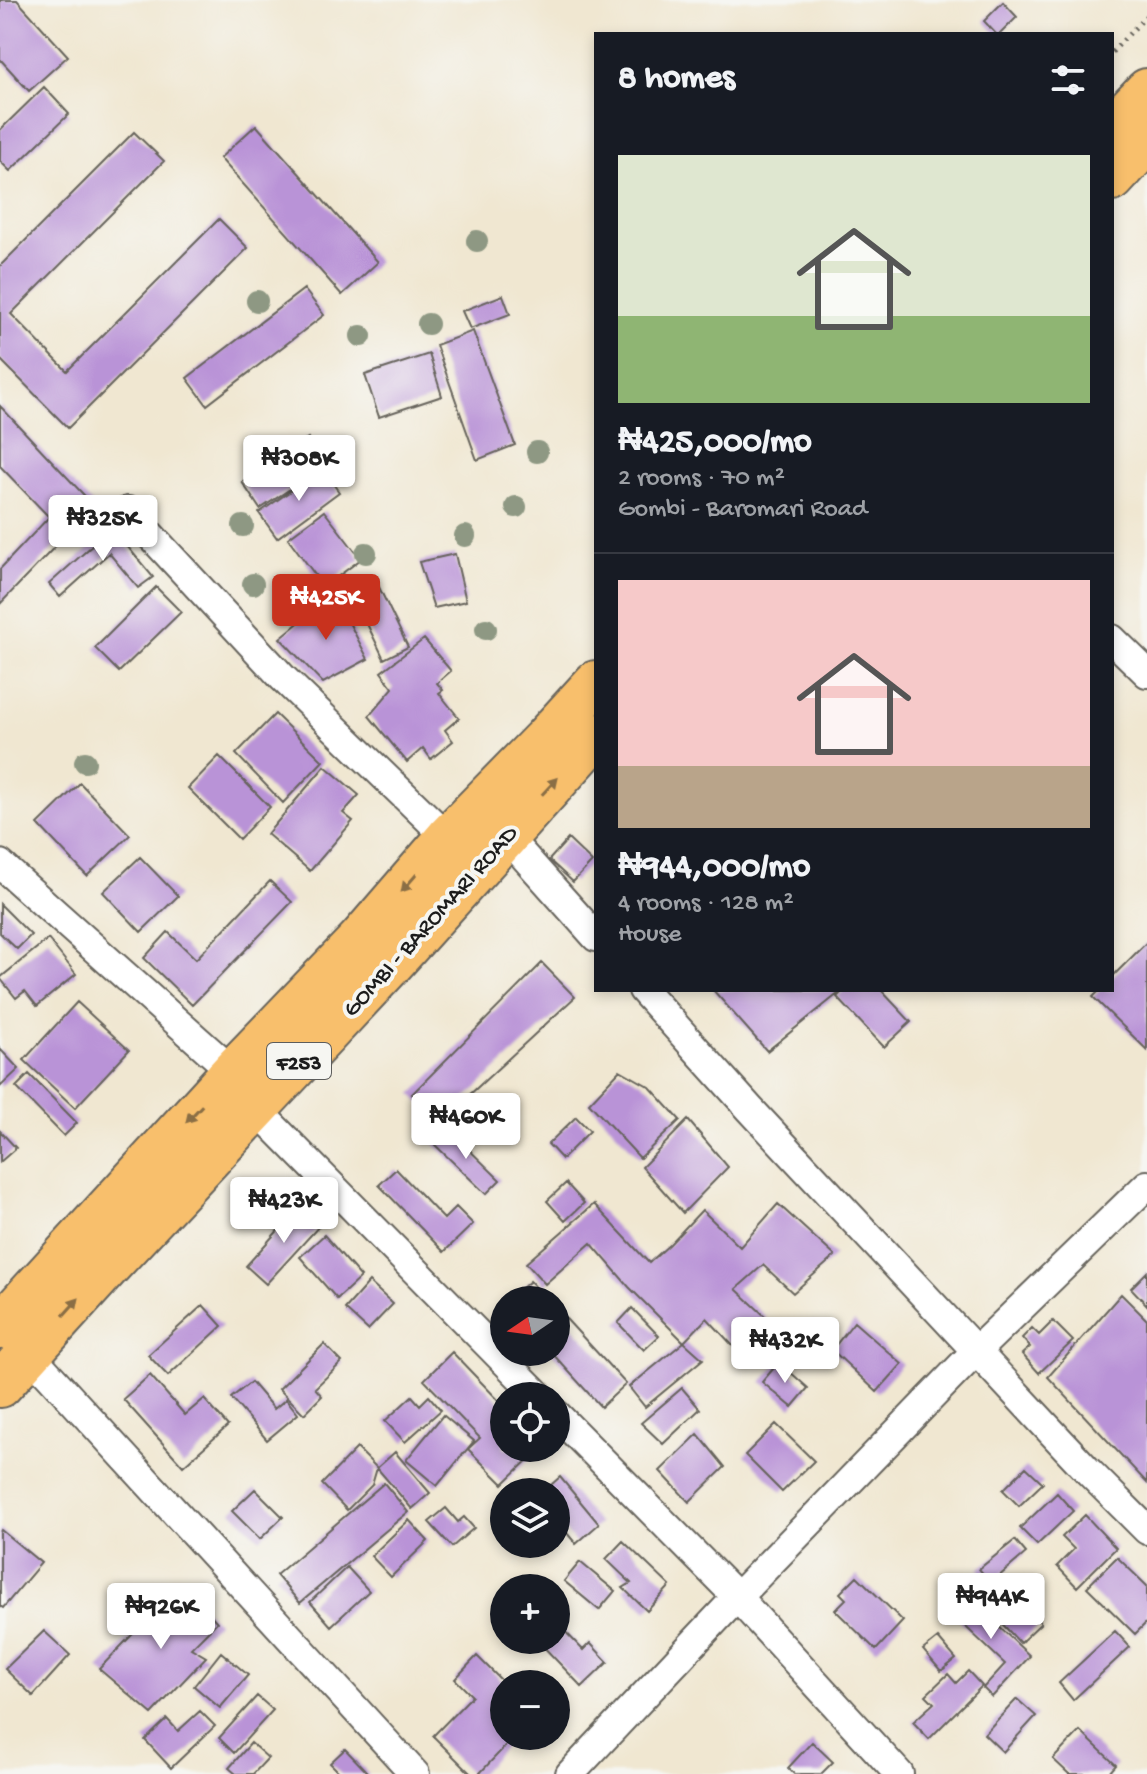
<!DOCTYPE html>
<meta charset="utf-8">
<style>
:root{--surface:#171b24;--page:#20242c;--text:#f1f3f6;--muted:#9ea1a6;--line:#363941;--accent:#c8321e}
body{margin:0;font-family:"Gochi Hand",sans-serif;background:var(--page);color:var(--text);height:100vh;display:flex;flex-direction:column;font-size:30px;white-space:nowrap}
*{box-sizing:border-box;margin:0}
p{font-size:26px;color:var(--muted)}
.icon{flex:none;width:44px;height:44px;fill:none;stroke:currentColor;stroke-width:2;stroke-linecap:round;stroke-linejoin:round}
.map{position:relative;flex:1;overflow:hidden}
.sheet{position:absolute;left:594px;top:32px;width:520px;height:960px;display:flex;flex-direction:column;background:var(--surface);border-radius:0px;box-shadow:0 4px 12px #0003}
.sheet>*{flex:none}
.needle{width:52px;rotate:257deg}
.fabs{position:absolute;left:490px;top:1286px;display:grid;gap:16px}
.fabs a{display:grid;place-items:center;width:80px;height:80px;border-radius:50%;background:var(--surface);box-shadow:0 4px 12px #0003;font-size:40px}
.price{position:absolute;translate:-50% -68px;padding:0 18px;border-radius:8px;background:#fff;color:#222;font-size:26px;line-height:52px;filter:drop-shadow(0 2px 4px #0008)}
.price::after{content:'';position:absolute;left:50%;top:48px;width:24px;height:18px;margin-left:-12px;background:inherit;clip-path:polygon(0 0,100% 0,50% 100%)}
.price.current{background:var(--accent);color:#fff}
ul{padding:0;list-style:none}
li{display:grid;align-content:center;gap:16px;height:424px;padding:0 24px}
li+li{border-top:2px solid var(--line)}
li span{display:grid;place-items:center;height:248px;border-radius:0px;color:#555}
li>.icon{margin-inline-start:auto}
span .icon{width:144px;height:144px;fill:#fffc;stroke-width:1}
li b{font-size:34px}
h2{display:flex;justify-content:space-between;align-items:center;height:96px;padding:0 24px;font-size:34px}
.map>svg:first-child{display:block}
.building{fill:#b993d7}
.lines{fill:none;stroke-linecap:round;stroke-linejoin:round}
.street-casing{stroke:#66635b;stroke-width:32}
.primary-casing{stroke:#66635b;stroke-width:48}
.path{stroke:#66635b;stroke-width:5;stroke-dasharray:2 6;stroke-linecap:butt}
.street{stroke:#fff;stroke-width:28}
.primary{stroke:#f8bf6c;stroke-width:44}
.tree{fill:#8e9883}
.oneway{fill:#8a6e44}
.labels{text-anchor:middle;stroke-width:8;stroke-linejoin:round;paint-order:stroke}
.shield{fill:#f6f6f2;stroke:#5d5d5c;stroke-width:2}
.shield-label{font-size:22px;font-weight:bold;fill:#1c1c1c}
.street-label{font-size:24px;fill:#1c1c1c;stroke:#f6f6f2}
</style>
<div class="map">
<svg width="1147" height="1774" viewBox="0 0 1147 1774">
<rect width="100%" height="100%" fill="#f6f6f2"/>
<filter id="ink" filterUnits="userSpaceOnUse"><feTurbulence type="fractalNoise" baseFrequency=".0125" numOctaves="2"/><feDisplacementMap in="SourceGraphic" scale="16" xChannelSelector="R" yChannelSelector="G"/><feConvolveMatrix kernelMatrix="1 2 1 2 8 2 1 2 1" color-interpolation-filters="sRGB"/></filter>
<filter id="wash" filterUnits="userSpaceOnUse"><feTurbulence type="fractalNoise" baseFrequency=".006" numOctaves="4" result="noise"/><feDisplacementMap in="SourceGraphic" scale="32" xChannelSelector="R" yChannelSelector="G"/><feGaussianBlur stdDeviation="1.8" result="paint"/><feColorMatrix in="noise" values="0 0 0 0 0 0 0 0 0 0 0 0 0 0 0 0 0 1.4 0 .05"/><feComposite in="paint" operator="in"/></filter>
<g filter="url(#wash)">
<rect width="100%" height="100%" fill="#f0e7d1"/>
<g id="blocks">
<path class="building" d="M 0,0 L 17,0 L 68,56 L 29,91 L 0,59 Z
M 1003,2 L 1017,17 L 1000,34 L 996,34 L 984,21 Z
M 44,87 L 69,114 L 10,171 L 0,161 L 0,130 Z
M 256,125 L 378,262 L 342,295 L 220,158 Z
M 134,132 L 164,161 L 11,314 L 67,371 L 219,219 L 248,248 L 68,428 L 0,359 L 0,266 Z
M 304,289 L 324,315 L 207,405 L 187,378 Z
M 503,295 L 510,314 L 470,329 L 462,311 Z
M 473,331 L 515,445 L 477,460 L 436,345 Z
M 429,354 L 442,396 L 379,417 L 365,375 Z
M 0,406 L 98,510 L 67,534 L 0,604 L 0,569 L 49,517 L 0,466 Z
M 308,438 L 326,465 L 260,509 L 242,482 Z
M 322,469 L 339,492 L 277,538 L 259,513 Z
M 324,511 L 361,559 L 324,587 L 288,538 Z
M 112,528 L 153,577 L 138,588 L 109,553 L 60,597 L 49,584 Z
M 455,554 L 466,601 L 434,608 L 419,562 Z
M 376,581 L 408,647 L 384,659 L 352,593 Z
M 156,587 L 181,612 L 119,672 L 95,648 Z
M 325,601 L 340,605 L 368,659 L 323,683 L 280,638 Z
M 424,639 L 451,671 L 437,683 L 443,690 L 439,693 L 459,718 L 445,730 L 453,741 L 431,759 L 423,748 L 407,762 L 369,716 L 393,688 L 381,672 Z
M 275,714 L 323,761 L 283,803 L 236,754 Z
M 219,756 L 270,807 L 239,839 L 188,788 Z
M 325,766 L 359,795 L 343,813 L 353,821 L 310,871 L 267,834 Z
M 80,783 L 130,835 L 87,876 L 38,824 Z
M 568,839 L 592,862 L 573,882 L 549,860 Z
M 140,857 L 178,896 L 141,932 L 103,892 Z
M 270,881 L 292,902 L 192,1005 L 144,958 L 168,932 L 196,959 Z
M 0,904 L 31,935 L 17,949 L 0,933 Z
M 48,939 L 76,974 L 37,1006 L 25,991 L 16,998 L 0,978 Z
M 1147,942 L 1147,1050 L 1093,997 L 1100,990 L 1112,990 L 1112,977 Z
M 542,963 L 575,997 L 439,1123 L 412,1094 Z
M 713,990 L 836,990 L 839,993 L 767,1051 Z
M 844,990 L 881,990 L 911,1022 L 884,1047 L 837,997 Z
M 77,1002 L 129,1050 L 75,1108 L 24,1060 Z
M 0,1049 L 19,1069 L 0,1087 Z
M 620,1070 L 650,1087 L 680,1120 L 640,1158 L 589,1103 Z
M 29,1074 L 77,1123 L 64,1136 L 16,1087 Z
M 576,1117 L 590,1131 L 562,1159 L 548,1144 Z
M 688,1120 L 728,1167 L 683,1213 L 642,1167 Z
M 447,1128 L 500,1180 L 486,1194 L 433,1143 Z
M 0,1131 L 16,1148 L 0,1162 Z
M 396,1169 L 444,1219 L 456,1207 L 473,1224 L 444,1252 L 379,1185 Z
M 566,1183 L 584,1203 L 565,1221 L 547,1201 Z
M 594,1204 L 649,1263 L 670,1244 L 702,1210 L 740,1247 L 778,1204 L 835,1256 L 793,1293 L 763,1265 L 736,1289 L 766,1317 L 734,1347 L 707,1318 L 684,1342 L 629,1287 L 591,1243 L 545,1284 L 526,1263 Z
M 301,1205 L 321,1224 L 266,1284 L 246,1266 Z
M 324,1235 L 361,1277 L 337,1299 L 300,1257 Z
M 1147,1272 L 1147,1305 L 1131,1288 Z
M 530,1281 L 548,1300 L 509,1300 Z
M 369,1282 L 393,1304 L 368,1330 L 345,1309 Z
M 1121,1294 L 1147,1320 L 1147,1483 L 1048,1377 Z
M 203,1305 L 222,1326 L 168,1376 L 148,1355 Z
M 556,1308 L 626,1384 L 601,1407 L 551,1352 L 556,1352 Z
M 632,1308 L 659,1336 L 644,1350 L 618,1323 Z
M 813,1321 L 828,1338 L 803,1361 L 788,1345 Z
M 1053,1321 L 1073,1341 L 1039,1373 L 1022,1354 L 1030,1347 L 1022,1338 L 1032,1328 L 1039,1335 Z
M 854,1322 L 902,1364 L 877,1392 L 832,1350 Z
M 684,1342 L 703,1359 L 645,1407 L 629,1387 Z
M 324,1344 L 342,1362 L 315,1388 L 322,1396 L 304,1414 L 279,1389 Z
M 452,1352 L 504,1406 L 504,1448 L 540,1448 L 503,1484 L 468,1449 L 480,1438 L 424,1380 Z
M 779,1362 L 808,1388 L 792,1407 L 762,1382 Z
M 150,1375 L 185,1415 L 204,1399 L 228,1426 L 183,1466 L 123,1399 Z
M 251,1382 L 274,1409 L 286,1399 L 298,1414 L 267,1440 L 231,1398 Z
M 682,1388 L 700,1409 L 663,1444 L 641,1423 Z
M 412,1396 L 420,1405 L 429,1396 L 441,1410 L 405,1442 L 385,1421 Z
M 443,1415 L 474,1441 L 437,1486 L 406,1460 Z
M 776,1424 L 814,1461 L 782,1492 L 745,1455 Z
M 698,1434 L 725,1467 L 689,1502 L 660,1471 Z
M 357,1448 L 377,1468 L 372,1485 L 347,1510 L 322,1484 Z
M 395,1452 L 430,1493 L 412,1509 L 377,1468 Z
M 1026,1467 L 1043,1483 L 1019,1506 L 1003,1490 Z
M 560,1477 L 599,1524 L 576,1544 L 556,1520 L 556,1492 L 543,1492 Z
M 384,1483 L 408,1512 L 300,1603 L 276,1575 Z
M 255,1489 L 283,1517 L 260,1539 L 232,1511 Z
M 1057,1493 L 1073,1511 L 1037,1545 L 1020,1528 Z
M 446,1508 L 458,1522 L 464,1517 L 474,1528 L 452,1547 L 429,1522 Z
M 1085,1515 L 1116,1548 L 1077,1587 L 1057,1566 L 1074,1549 L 1062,1537 Z
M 409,1520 L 428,1541 L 391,1577 L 371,1556 Z
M 1,1530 L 41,1563 L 3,1608 L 0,1606 L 0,1532 Z
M 1015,1540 L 1026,1553 L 991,1583 L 979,1569 Z
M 623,1541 L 670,1586 L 647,1611 L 623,1588 L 631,1583 L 606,1559 Z
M 1117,1557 L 1147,1586 L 1147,1622 L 1135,1634 L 1087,1587 Z
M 580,1562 L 615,1591 L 599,1610 L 564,1581 Z
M 347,1567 L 369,1591 L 331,1626 L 310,1602 Z
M 857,1576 L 903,1621 L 876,1650 L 835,1610 L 846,1599 L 840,1593 Z
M 182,1583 L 217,1622 L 191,1648 L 206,1657 L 152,1714 L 99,1669 Z
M 964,1594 L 1030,1656 L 992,1697 L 983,1688 L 1005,1664 L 949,1611 Z
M 1016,1596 L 1041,1623 L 1020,1643 L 995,1616 Z
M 556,1622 L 583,1650 L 590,1643 L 608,1662 L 582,1687 L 537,1640 L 556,1640 Z
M 44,1631 L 70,1655 L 33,1696 L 5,1669 Z
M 1115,1631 L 1130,1647 L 1073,1700 L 1059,1683 Z
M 938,1638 L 956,1659 L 941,1671 L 923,1650 Z
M 221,1652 L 248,1675 L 220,1708 L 194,1686 Z
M 477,1656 L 504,1683 L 504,1736 L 515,1736 L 479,1774 L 471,1774 L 433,1736 L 472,1696 L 455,1679 Z
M 968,1671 L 982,1686 L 929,1739 L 913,1722 L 934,1703 L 926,1695 L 948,1674 L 956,1683 Z
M 257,1696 L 273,1710 L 234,1753 L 219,1738 Z
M 1017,1699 L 1036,1716 L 1003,1752 L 984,1734 Z
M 200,1711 L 215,1726 L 171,1768 L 145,1740 L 167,1719 L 178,1731 Z
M 1080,1731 L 1116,1765 L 1108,1774 L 1069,1774 L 1053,1759 Z
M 812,1742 L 833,1762 L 821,1774 L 794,1774 L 788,1768 Z
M 251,1743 L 268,1758 L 253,1774 L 236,1774 L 229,1768 Z
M 345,1749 L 369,1774 L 341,1774 L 330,1763 Z"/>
</g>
</g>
<g filter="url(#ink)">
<use href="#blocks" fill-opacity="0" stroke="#66635b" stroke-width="2"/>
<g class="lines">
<defs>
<path id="street" d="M 128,511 L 283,678 L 448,838
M 1112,639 L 1147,673
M 505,835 L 596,937
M 0,864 L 233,1072
M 643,990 L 750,1109 L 1089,1472 L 1147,1530
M 256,1109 L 539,1396
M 29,1353 L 415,1774
M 556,1414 L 737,1597 L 899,1774
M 570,1774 L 737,1597 L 976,1351 L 1147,1185"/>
<path id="primary" d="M 1112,128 L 1147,91
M 1112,179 L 1147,141
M 0,1327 L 233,1072 L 360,940 L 448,838 L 544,740 L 596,683
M 0,1385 L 108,1266 L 388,967 L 596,736"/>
</defs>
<use href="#street" class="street-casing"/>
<use href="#primary" class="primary-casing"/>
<path class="path" d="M 1112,52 L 1147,15"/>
<use href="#street" class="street"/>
<use href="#primary" class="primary"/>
</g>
<g class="tree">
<circle cx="477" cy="241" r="11"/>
<circle cx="257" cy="301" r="11"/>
<circle cx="428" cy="324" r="11"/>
<circle cx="361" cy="336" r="11"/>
<circle cx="537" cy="452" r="11"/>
<circle cx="516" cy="507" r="11"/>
<circle cx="243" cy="526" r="11"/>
<circle cx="465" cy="536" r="11"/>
<circle cx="366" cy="553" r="11"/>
<circle cx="253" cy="584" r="11"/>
<circle cx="305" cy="595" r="11"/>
<circle cx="486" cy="629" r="11"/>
<circle cx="85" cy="762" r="11"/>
</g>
<defs><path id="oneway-solid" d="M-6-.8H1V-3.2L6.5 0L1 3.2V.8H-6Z" transform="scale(2)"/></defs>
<g class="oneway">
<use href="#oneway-solid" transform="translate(550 786) rotate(-47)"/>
<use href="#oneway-solid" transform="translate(409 883) rotate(131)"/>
<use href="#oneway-solid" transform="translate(194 1114) rotate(133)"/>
<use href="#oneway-solid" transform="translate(71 1307) rotate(-48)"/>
</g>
</g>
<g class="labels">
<rect class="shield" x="267" y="1043" width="64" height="36" rx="6"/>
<g class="shield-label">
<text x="299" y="1069">F253</text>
</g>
<g class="street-label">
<text transform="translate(429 920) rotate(-48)" y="8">GOMBI - BAROMARI ROAD</text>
</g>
</g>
</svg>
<div class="fabs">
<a><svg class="needle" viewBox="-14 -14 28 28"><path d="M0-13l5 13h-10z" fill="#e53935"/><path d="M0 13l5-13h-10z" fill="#9ea1a6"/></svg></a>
<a><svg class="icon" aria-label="locate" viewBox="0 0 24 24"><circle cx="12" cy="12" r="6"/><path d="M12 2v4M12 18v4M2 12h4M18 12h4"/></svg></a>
<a><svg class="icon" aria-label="layers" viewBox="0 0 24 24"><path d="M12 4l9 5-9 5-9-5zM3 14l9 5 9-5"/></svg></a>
<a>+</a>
<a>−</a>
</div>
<b class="price" style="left:299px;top:503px">₦308K</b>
<b class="price" style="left:103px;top:563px">₦325K</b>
<b class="price current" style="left:326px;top:642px">₦425K</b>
<b class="price" style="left:466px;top:1161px">₦460K</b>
<b class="price" style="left:284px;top:1245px">₦423K</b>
<b class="price" style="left:785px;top:1385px">₦432K</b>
<b class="price" style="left:991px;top:1641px">₦944K</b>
<b class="price" style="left:161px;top:1651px">₦926K</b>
<section class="sheet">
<h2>8 homes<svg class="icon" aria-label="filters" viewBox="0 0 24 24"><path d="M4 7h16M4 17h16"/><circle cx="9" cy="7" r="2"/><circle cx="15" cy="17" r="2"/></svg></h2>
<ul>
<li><span style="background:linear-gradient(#dfe7d0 65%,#8fb573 0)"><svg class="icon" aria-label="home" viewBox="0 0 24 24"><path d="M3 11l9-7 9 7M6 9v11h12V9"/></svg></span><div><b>₦425,000/mo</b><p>2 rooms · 70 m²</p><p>Gombi - Baromari Road</p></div></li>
<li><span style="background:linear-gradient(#f6c9c9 75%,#b9a48a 0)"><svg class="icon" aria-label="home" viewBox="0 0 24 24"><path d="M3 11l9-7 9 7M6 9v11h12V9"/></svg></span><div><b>₦944,000/mo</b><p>4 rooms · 128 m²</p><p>House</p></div></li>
</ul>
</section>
</div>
